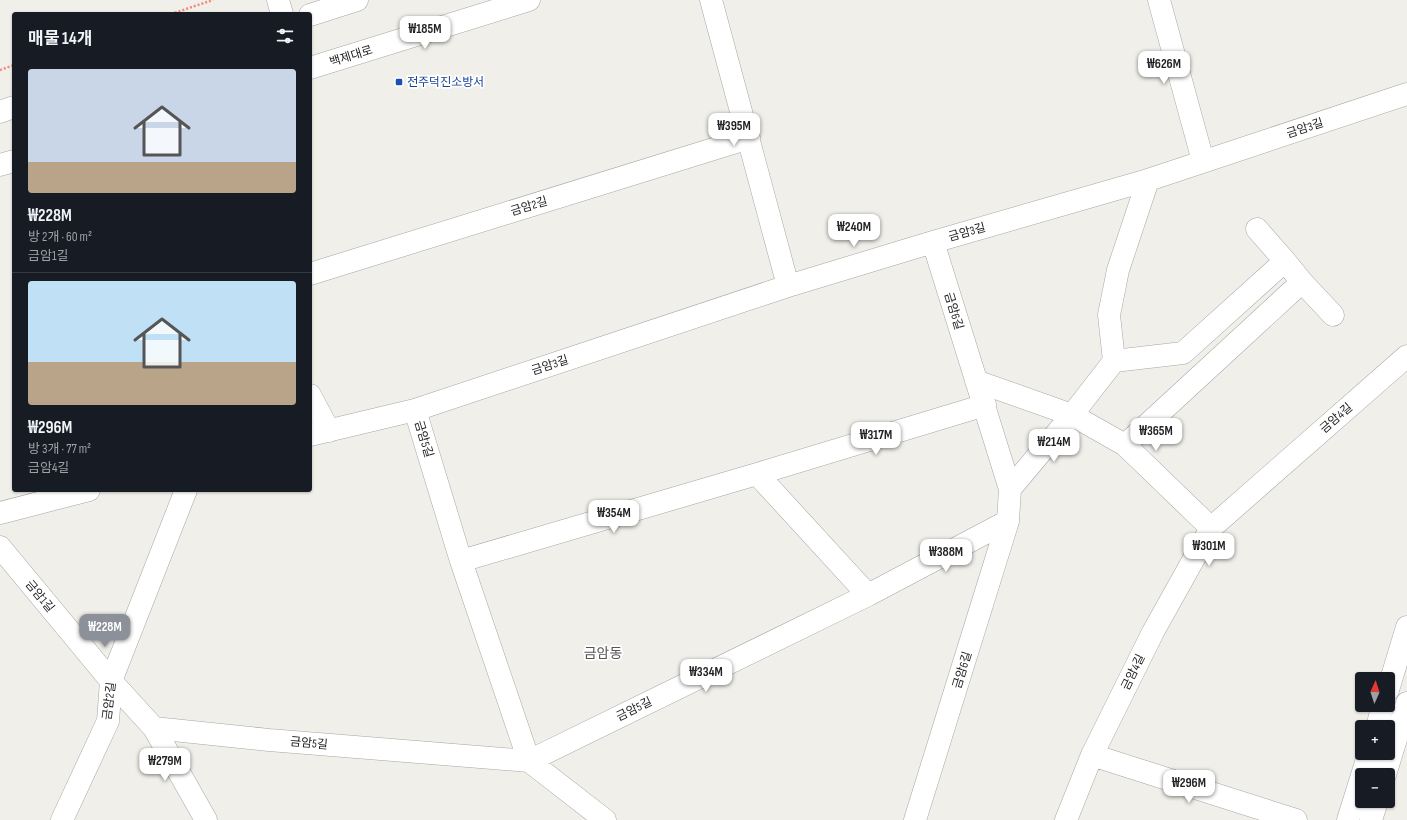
<!DOCTYPE html>
<html lang="ko">
<meta charset="utf-8">
<style>
:root{--surface:#171b24;--page:#242831;--text:#f1f3f6;--muted:#9ea1a6;--line:#363941;--accent:#8c9099}
body{margin:0;font-family:"Sofia Sans Condensed","Noto Sans KR",sans-serif;background:var(--page);color:var(--text);height:100vh;display:flex;flex-direction:column;font-size:15px;white-space:nowrap}
*{box-sizing:border-box;margin:0}
p{font-size:13px;color:var(--muted)}
.icon{flex:none;width:22px;height:22px;fill:none;stroke:currentColor;stroke-width:2;stroke-linecap:round;stroke-linejoin:round}
.map{position:relative;flex:1;overflow:hidden}
.side{position:absolute;left:12px;top:12px;width:300px;height:480px;display:flex;flex-direction:column;background:var(--surface);border-radius:4px;box-shadow:0 1px 3px #0004}
.side>*{flex:none}
.needle{width:26px;rotate:3deg}
.controls{position:absolute;left:1355px;top:672px;display:grid;gap:8px}
.controls a{display:grid;place-items:center;width:40px;height:40px;border-radius:4px;background:var(--surface);box-shadow:0 1px 3px #0004;font-size:20px}
.price{position:absolute;translate:-50% -34px;padding:0 9px;border-radius:8px;background:#fff;color:#222;font-size:13px;line-height:26px;filter:drop-shadow(0 1px 2px #0008)}
.price::after{content:'';position:absolute;left:50%;top:24px;width:12px;height:9px;margin-left:-6px;background:inherit;clip-path:polygon(0 0,100% 0,50% 100%)}
.price.selected{background:var(--accent);color:#fff}
ul{padding:0;list-style:none}
li{display:grid;align-content:center;gap:8px;height:212px;padding:0 16px}
li+li{border-top:1px solid var(--line)}
li span{display:grid;place-items:center;height:124px;border-radius:4px;color:#555}
li>.icon{margin-inline-start:auto}
span .icon{width:72px;height:72px;fill:#fffc;stroke-width:1}
li b{font-size:17px}
h2{display:flex;justify-content:space-between;align-items:center;height:48px;padding:0 16px;font-size:17px}
.map>svg:first-child{display:block}
.lines{fill:none;stroke-linecap:round;stroke-linejoin:round}
.minor-casing{stroke:#a6a6a6;stroke-width:23}
.path{stroke:#f28a7a;stroke-width:2.5;stroke-dasharray:2 2;stroke-linecap:butt}
.minor{stroke:#fff;stroke-width:22}
.transit-dot{fill:#1a4fb4;stroke:#fff;stroke-width:1.5}
.labels{text-anchor:middle;stroke-width:3.5;stroke-linejoin:round;paint-order:stroke}
.street-label{font-size:12px;fill:#222;stroke:#fff}
.transit-label{font-size:12px;fill:#164399;stroke:#fff;text-anchor:start}
.quarter-label{font-size:14px;fill:#555;stroke:#fff}
</style>
<div class="map">
<svg width="1407" height="820" viewBox="0 0 1407 820">
<rect width="100%" height="100%" fill="#f1efe9"/>
<g class="lines">
<defs>
<path id="minor" d="M 278,0 L 282,14
M 711,0 L 788,286
M 1159,0 L 1203,161
M 310,15 L 357,0
M 310,68 L 529,0
M 0,112 L 14,107
M 0,165 L 14,161
M 1257,229 L 1285,261
M 310,274 L 749,138
M 1302,282 L 1333,315
M 1114,361 L 1183,353 L 1285,261 L 1302,282 L 1125,445
M 976,381 L 1072,415 L 1125,445 L 1211,528
M 310,395 L 329,431
M 415,410 L 461,561 L 529,761 L 605,820
M 310,435 L 415,410 L 788,286 L 933,242 L 1148,180 L 1407,94
M 757,474 L 868,595
M 1010,489 L 1072,415 L 1114,361 L 1109,315 L 1118,270 L 1148,180
M 0,513 L 89,490
M 0,547 L 111,681 L 154,728 L 206,820
M 461,561 L 757,474 L 985,405
M 1388,690 L 1407,627
M 1377,727 L 1383,705
M 154,728 L 269,740 L 529,761 L 868,595 L 1008,521
M 1092,755 L 1296,820
M 1385,775 L 1407,703
M 62,820 L 108,721 L 111,681 L 186,490
M 915,820 L 1008,521 L 1010,489 L 933,242
M 1066,820 L 1092,755 L 1153,632 L 1211,528 L 1407,356
M 1348,820 L 1369,753
M 1371,820 L 1377,801"/>
</defs>
<use href="#minor" class="minor-casing"/>
<path class="path" d="M 171,14 L 213,0
M 0,70 L 14,65"/>
<use href="#minor" class="minor"/>
</g>
<rect class="transit-dot" x="395" y="78" width="8" height="8" rx="2"/>
<g class="labels">
<g class="street-label">
<text transform="translate(351 56) rotate(-17)" y="4">백제대로</text>
<text transform="translate(1305 128) rotate(-18)" y="4">금암3길</text>
<text transform="translate(529 206) rotate(-17)" y="4">금암2길</text>
<text transform="translate(967 232) rotate(-16)" y="4">금암3길</text>
<text transform="translate(954 311) rotate(73)" y="4">금암6길</text>
<text transform="translate(550 365) rotate(-18)" y="4">금암3길</text>
<text transform="translate(1336 418) rotate(-41)" y="4">금암4길</text>
<text transform="translate(424 439) rotate(73)" y="4">금암5길</text>
<text transform="translate(40 596) rotate(50)" y="4">금암1길</text>
<text transform="translate(962 670) rotate(-73)" y="4">금암6길</text>
<text transform="translate(1133 672) rotate(-64)" y="4">금암4길</text>
<text transform="translate(109 701) rotate(-83)" y="4">금암2길</text>
<text transform="translate(634 709) rotate(-26)" y="4">금암5길</text>
<text transform="translate(309 743) rotate(5)" y="4">금암5길</text>
</g>
<g class="transit-label">
<text x="407" y="86">전주덕진소방서</text>
</g>
<g class="quarter-label">
<text x="603" y="658">금암동</text>
</g>
</g>
</svg>
<div class="controls">
<a><svg class="needle" viewBox="-14 -14 28 28"><path d="M0-13l5 13h-10z" fill="#e53935"/><path d="M0 13l5-13h-10z" fill="#9ea1a6"/></svg></a>
<a>+</a>
<a>−</a>
</div>
<b class="price" style="left:425px;top:50px">₩185M</b>
<b class="price" style="left:1164px;top:85px">₩626M</b>
<b class="price" style="left:734px;top:147px">₩395M</b>
<b class="price" style="left:854px;top:248px">₩240M</b>
<b class="price" style="left:1156px;top:452px">₩365M</b>
<b class="price" style="left:876px;top:456px">₩317M</b>
<b class="price" style="left:1054px;top:463px">₩214M</b>
<b class="price" style="left:614px;top:534px">₩354M</b>
<b class="price" style="left:1209px;top:567px">₩301M</b>
<b class="price" style="left:946px;top:573px">₩388M</b>
<b class="price selected" style="left:105px;top:648px">₩228M</b>
<b class="price" style="left:706px;top:693px">₩334M</b>
<b class="price" style="left:165px;top:782px">₩279M</b>
<b class="price" style="left:1189px;top:804px">₩296M</b>
<section class="side">
<h2>매물 14개<svg class="icon" aria-label="filters" viewBox="0 0 24 24"><path d="M4 7h16M4 17h16"/><circle cx="9" cy="7" r="2"/><circle cx="15" cy="17" r="2"/></svg></h2>
<ul>
<li><span style="background:linear-gradient(#c9d6e8 75%,#b9a48a 0)"><svg class="icon" aria-label="home" viewBox="0 0 24 24"><path d="M3 11l9-7 9 7M6 9v11h12V9"/></svg></span><div><b>₩228M</b><p>방 2개 · 60 m²</p><p>금암1길</p></div></li>
<li><span style="background:linear-gradient(#bfe0f5 65%,#b9a48a 0)"><svg class="icon" aria-label="home" viewBox="0 0 24 24"><path d="M3 11l9-7 9 7M6 9v11h12V9"/></svg></span><div><b>₩296M</b><p>방 3개 · 77 m²</p><p>금암4길</p></div></li>
</ul>
</section>
</div>
